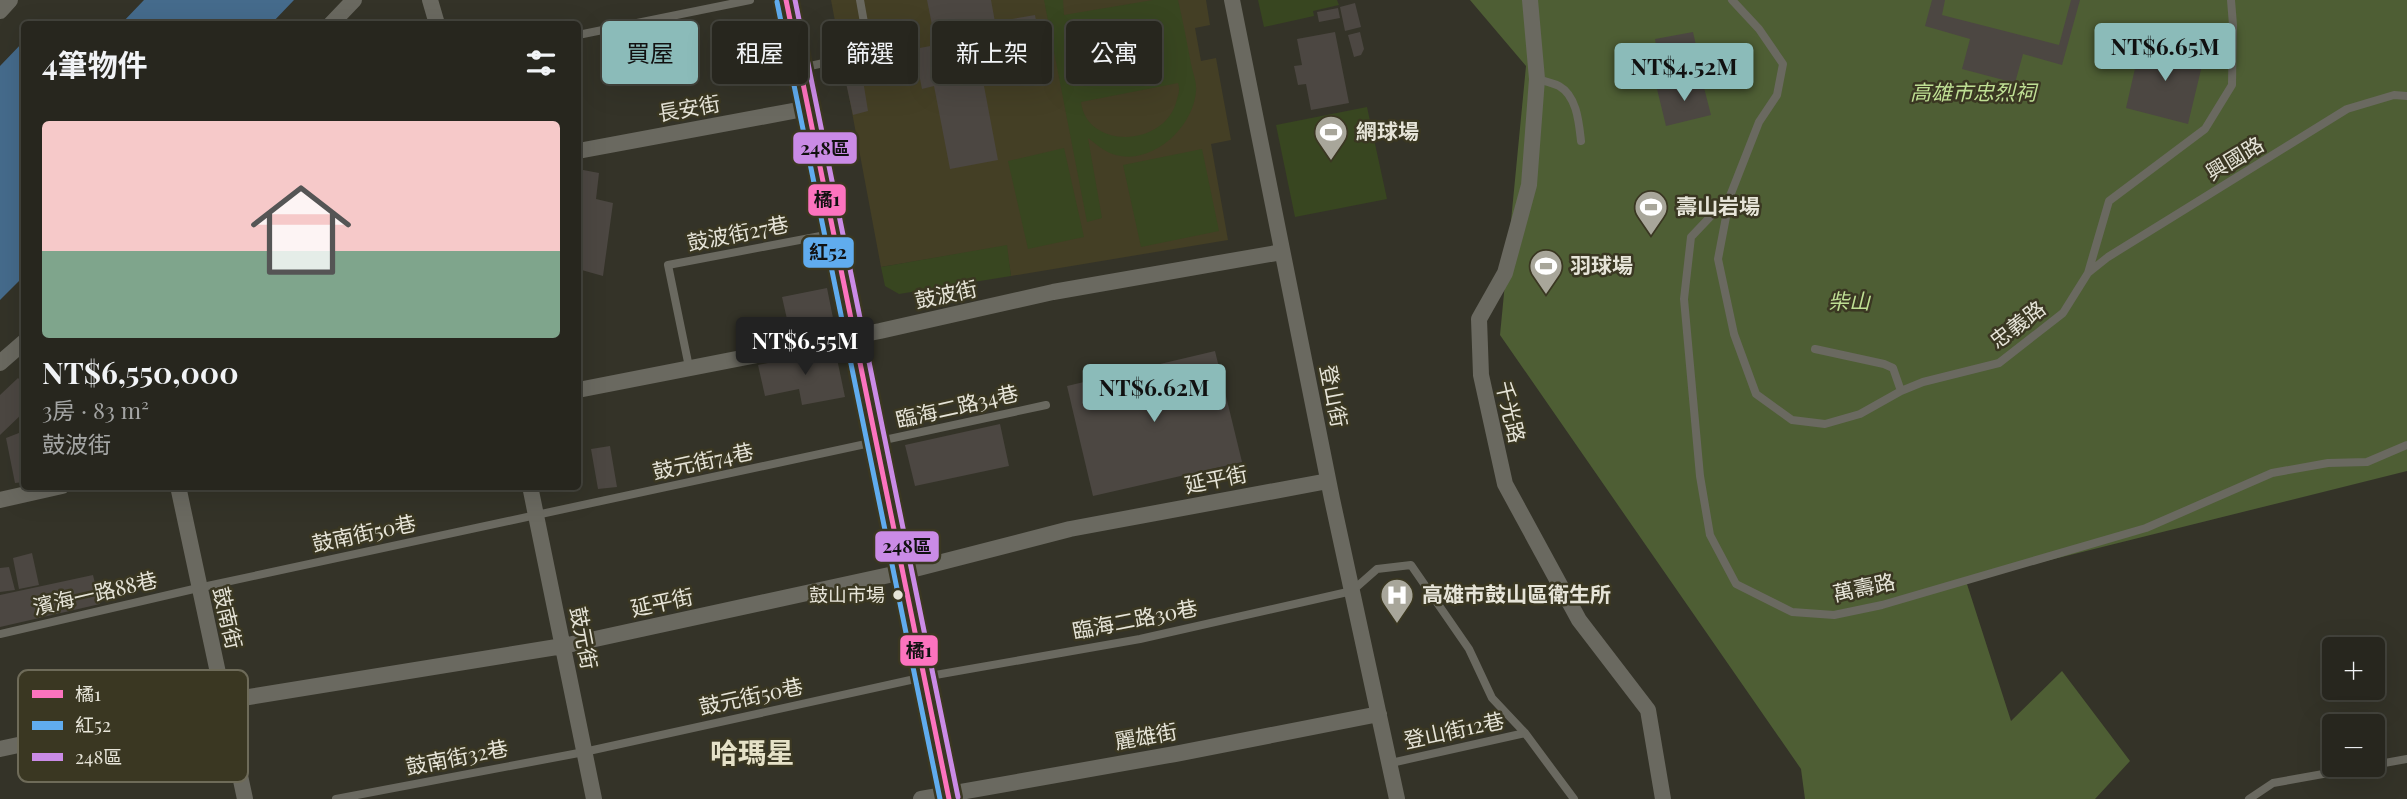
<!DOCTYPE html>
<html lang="zh-TW">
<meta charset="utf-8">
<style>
:root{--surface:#27261e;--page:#2f2e27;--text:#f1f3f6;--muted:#a4a5a4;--line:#43433c;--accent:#8bbbb9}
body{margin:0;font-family:"Playfair Display","Noto Sans TC",serif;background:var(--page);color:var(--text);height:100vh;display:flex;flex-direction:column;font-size:26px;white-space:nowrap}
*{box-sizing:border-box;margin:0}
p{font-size:23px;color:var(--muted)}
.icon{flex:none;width:38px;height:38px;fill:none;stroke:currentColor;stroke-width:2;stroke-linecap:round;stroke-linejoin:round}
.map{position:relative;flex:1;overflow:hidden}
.drawer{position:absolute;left:21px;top:21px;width:560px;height:469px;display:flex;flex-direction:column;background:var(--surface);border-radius:7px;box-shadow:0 7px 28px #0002,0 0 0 2px var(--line)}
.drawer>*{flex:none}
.top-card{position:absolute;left:602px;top:21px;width:665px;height:63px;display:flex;gap:14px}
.fabs{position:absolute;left:2322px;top:637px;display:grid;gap:14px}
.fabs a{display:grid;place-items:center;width:63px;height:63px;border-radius:7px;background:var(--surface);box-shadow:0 7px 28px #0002,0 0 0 2px var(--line);font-size:35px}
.price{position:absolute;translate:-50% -60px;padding:0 16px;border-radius:7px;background:var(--accent);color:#111;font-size:23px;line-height:46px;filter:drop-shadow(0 2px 4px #0008)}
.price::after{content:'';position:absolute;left:50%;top:42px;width:21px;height:16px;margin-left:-10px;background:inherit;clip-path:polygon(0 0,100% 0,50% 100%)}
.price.active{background:#222;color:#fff}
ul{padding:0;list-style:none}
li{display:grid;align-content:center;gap:14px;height:371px;padding:0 21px}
li span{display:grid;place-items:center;height:217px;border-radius:7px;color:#555}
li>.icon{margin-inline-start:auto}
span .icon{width:126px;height:126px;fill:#fffc;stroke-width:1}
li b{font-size:30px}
h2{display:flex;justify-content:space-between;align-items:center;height:84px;padding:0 21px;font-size:30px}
.tag{padding:0 24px;border-radius:7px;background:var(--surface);box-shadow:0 7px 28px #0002,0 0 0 2px var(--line);font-size:24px;line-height:63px}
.tag.active{background:var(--accent);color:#111}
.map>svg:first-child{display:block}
.built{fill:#443f25}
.green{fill:#384620;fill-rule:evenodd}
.forest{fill:#4e5e34}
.water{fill:#456b8c}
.building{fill:#4c4742}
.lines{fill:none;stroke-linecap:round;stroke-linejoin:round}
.lane{stroke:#6a6960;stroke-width:8}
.street{stroke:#6a6960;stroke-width:16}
.secondary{stroke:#6c6d62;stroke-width:21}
.bus-1-casing{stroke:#3a3722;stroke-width:10}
.bus-2-casing{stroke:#3a3722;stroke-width:10}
.bus-3-casing{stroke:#3a3722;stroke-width:10}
.bus-1{stroke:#fc73be;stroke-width:5}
.bus-2{stroke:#60acee;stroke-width:5}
.bus-3{stroke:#ca8be6;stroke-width:5}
.bus-dot{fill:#e6e4d8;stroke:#3a3722;stroke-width:2.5}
.labels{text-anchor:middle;stroke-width:5;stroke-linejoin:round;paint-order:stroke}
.bus-label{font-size:19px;fill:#e6e4d8;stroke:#3a3722;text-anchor:end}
.park-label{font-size:21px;font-style:italic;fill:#bfdf94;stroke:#3a3722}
.street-label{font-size:21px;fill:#e6e4d8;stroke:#3a3722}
.poi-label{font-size:21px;font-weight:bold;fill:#e6e4d8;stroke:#3a3722;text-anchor:start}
.district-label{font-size:28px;font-weight:bold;fill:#e6e2c8;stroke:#3a3722}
.key{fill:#3a3722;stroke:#6e6b59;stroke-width:2}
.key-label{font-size:19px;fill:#e6e4d8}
.line-badge{stroke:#3a3722;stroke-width:2.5}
.pale-badge-label{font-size:19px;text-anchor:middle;font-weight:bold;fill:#111}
</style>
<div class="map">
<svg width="2407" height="799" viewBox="0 0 2407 799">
<rect width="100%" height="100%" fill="#343328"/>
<path class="built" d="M 831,0 L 1206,0 L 1210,25 L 1195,28 L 1201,61 L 1216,58 L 1231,140 L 1211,144 L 1228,240 L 1011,276 L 1006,246 L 881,267 Z"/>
<path class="green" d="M 1044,0 L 1063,0 L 1064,15 L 1153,0 L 1178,0 C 1183,21 1187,43 1191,64 C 1193,73 1197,83 1196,91 C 1194,125 1156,162 1121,156 C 1106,154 1099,146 1088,138 L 1102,218 L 1087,222 ZM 1178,83 C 1180,89 1179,93 1177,99 C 1167,147 1087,151 1081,102 Z
M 1258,0 L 1337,0 L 1339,5 L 1313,11 L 1314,16 L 1264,27 Z
M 1367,107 L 1387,199 L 1295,217 L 1276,125 Z
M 1064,148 L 1084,237 L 1028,249 L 1008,161 Z
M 1202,149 L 1219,231 L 1141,247 L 1123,165 Z
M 1007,245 L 1011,276 L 899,294 L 885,286 L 881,267 Z"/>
<path class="forest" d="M 1470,0 L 2407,0 L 2407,471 L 1966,581 L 2011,721 L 2062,671 L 2130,761 L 2095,799 L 1805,799 L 1801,769 L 1500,335 L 1526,66 Z"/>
<path class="water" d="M 144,0 L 294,0 L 271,24 L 121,24 Z
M 24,41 L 24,276 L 0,300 L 0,66 Z"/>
<path class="building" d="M 927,0 L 991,0 L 995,22 L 1035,15 L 1046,74 L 984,86 L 998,160 L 950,169 L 934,86 L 922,89 L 914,49 L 936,45 Z
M 1932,0 L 1945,0 L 1942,15 L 2059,45 L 2071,0 L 2080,0 L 2062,65 L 2023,54 L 2015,83 L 1962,69 L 1970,39 L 1925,26 Z
M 1355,3 L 1361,27 L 1345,31 L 1340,7 Z
M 1338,8 L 1340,18 L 1319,22 L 1317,12 Z
M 1335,32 L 1349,103 L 1311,110 L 1306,84 L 1298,85 L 1294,66 L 1302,65 L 1297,39 Z
M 1360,32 L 1364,49 L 1361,55 L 1354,57 L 1348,35 Z
M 1693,32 L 1703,76 L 1663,84 L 1655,39 Z
M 2141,42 L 2204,57 L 2188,124 L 2126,108 Z
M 863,80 L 868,111 L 853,115 L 846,83 Z
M 1702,80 L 1711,115 L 1666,126 L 1657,89 Z
M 578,169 L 599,173 L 596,199 L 613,203 L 603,276 L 578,269 Z
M 827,288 L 833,318 L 789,328 L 782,297 Z
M 835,349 L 845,397 L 802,405 L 799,389 L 765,396 L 758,365 Z
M 1215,351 L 1242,462 L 1093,496 L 1067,386 Z
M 18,378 L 24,384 L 24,412 L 0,435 L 0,395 Z
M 1000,424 L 1009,466 L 915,486 L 905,445 Z
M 24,431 L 24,482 L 15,483 L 6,438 Z
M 610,446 L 617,487 L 598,489 L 591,449 Z
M 32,553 L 39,585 L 19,589 L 13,558 Z
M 9,567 L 15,590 L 0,592 L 0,568 Z
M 93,575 L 100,604 L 0,627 L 0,595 Z"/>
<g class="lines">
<path class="lane" d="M 860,0 L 874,79
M 1732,0 L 1759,29 L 1783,64 L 1777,95 L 1759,122 L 1730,196 L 1691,237 L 1684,299 L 1700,476 L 1710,535 L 1736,584 L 1792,612 L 1834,615 L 1882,605 L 2146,528 L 2272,473 L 2328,463 L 2367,462 L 2407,445
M 578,35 L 750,0
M 801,68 L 869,53
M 1537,79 C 1544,81 1553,83 1559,86 C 1577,96 1579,123 1581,141
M 1730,196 L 1718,259 L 1734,334 L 1756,394 L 1792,420 L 1825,424 L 1860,414 L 1901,391 L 1923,382 L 1999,363 L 2063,313 L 2088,273 L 2109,201 L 2205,129 L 2232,85 L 2233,25 L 2231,0
M 2088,273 L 2108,257 L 2347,109 L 2394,95 L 2407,96
M 1815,349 L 1884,364 L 1893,368 L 1901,391
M 689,367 L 668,265 L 831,234
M 0,634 L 198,588 L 1046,405
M 1391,763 L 1525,733
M 336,799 L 584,752 L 924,677 L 1140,639 L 1352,591 L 1377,569 L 1411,565 L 1469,649 L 1492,698 L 1525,733 L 1574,799
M 2249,799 L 2273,783 L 2407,759"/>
<path class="street" d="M 430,0 L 437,24
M 1232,0 L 1332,499 L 1397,799
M 1530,0 L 1537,79 L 1529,185 L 1505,273 L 1479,319 L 1481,375 L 1505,484 L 1579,620 L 1648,710 L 1663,799
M 0,11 L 10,0
M 331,24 L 354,0
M 578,151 L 809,108
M 0,363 L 24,342
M 578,390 L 880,331 L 1053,292 L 1282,252
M 178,486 L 245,799
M 530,486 L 594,799
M 0,500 L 62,486
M 0,749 L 224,701 L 563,646 L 903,572 L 1070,529 L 1328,481
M 921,799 L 1175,754 L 1379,714"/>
<path class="secondary" d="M 786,0 L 949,799"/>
<defs>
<path id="bus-1" d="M 786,0 L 949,799"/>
<path id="bus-2" d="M 777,2 L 940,799"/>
<path id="bus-3" d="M 795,0 L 958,797"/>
</defs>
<use href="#bus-1" class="bus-1-casing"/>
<use href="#bus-2" class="bus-2-casing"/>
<use href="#bus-3" class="bus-3-casing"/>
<use href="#bus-1" class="bus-1"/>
<use href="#bus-2" class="bus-2"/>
<use href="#bus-3" class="bus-3"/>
</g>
<defs>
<symbol id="stadium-pin" viewBox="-11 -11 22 30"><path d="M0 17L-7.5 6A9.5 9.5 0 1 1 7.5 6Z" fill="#a8a69a" stroke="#3a3722"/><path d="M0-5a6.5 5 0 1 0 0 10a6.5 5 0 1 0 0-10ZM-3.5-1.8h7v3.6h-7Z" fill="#fff"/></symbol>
<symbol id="hospital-pin" viewBox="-11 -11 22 30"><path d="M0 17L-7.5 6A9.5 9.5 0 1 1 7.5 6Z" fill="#a8a69a" stroke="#3a3722"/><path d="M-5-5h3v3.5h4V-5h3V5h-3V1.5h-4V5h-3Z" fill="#fff"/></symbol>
</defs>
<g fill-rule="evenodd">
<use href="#stadium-pin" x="1312" y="113" width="38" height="52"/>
<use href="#stadium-pin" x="1632" y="188" width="38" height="52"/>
<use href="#stadium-pin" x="1527" y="247" width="38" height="52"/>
<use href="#hospital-pin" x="1378" y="576" width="38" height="52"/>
</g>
<circle class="bus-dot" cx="898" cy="595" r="6"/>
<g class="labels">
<g class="bus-label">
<text x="885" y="602">鼓山市場</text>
</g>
<g class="park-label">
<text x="1973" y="100">高雄市忠烈祠</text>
<text x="1849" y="309">柴山</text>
</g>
<g class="street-label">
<text transform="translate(689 109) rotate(-10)" y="7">長安街</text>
<text transform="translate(2235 159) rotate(-31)" y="7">興國路</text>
<text transform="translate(738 234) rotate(-11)" y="7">鼓波街27巷</text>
<text transform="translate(946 295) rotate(-12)" y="7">鼓波街</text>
<text transform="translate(2018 325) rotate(-37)" y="7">忠義路</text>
<text transform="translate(1333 396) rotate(79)" y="7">登山街</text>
<text transform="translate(957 407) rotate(-13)" y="7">臨海二路34巷</text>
<text transform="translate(1510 412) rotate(77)" y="7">千光路</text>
<text transform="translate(703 462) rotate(-12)" y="7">鼓元街74巷</text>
<text transform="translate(1216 480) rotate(-11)" y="7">延平街</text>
<text transform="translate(364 534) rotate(-12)" y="7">鼓南街50巷</text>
<text transform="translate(1864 588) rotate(-12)" y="7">萬壽路</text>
<text transform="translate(95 594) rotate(-13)" y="7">濱海一路88巷</text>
<text transform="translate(662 603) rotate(-12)" y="7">延平街</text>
<text transform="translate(227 618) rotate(77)" y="7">鼓南街</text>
<text transform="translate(1135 620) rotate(-11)" y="7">臨海二路30巷</text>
<text transform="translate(583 638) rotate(79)" y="7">鼓元街</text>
<text transform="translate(751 697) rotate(-12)" y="7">鼓元街50巷</text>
<text transform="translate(1454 731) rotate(-12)" y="7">登山街12巷</text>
<text transform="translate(1146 737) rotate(-10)" y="7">麗雄街</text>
<text transform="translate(457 758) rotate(-11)" y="7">鼓南街32巷</text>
</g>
<g class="poi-label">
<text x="1356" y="139">網球場</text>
<text x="1676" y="214">壽山岩場</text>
<text x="1570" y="273">羽球場</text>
<text x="1422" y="602">高雄市鼓山區衛生所</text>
</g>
<g class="district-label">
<text x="752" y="763">哈瑪星</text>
</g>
</g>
<rect x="18" y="670" width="230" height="112" rx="10" class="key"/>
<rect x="32" y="690" width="31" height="8" fill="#fc73be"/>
<rect x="32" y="721" width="31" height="9" fill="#60acee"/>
<rect x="32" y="753" width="31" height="8" fill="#ca8be6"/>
<g class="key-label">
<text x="75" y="701">橘1</text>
<text x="75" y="732">紅52</text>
<text x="75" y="764">248區</text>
</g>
<g class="line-badge">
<rect x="792" y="131" width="66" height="34" rx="7" fill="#ca8be6"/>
<rect x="807" y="183" width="40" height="34" rx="7" fill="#fc73be"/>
<rect x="802" y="236" width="53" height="33" rx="7" fill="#60acee"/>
<rect x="874" y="530" width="66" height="33" rx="7" fill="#ca8be6"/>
<rect x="899" y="634" width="40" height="33" rx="7" fill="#fc73be"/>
</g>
<g class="pale-badge-label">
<text x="825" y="155">248區</text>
<text x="827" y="206">橘1</text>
<text x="828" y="259">紅52</text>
<text x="907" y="553">248區</text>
<text x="919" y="657">橘1</text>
</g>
</svg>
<div class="fabs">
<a>+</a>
<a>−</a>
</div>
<b class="price" style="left:2165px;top:83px">NT$6.65M</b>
<b class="price" style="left:1684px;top:103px">NT$4.52M</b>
<b class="price active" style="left:805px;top:377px">NT$6.55M</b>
<b class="price" style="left:1154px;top:424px">NT$6.62M</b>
<div class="top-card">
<a class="tag active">買屋</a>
<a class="tag">租屋</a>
<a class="tag">篩選</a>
<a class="tag">新上架</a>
<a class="tag">公寓</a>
</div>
<section class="drawer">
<h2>4筆物件<svg class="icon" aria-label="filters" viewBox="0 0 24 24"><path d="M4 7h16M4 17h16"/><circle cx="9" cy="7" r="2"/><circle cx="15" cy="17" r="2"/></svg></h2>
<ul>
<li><span style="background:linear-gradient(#f6c9c9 60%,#7fa58c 0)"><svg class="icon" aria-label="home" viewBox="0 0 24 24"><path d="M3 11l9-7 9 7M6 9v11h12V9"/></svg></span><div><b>NT$6,550,000</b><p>3房 · 83 m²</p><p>鼓波街</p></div></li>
</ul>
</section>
</div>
